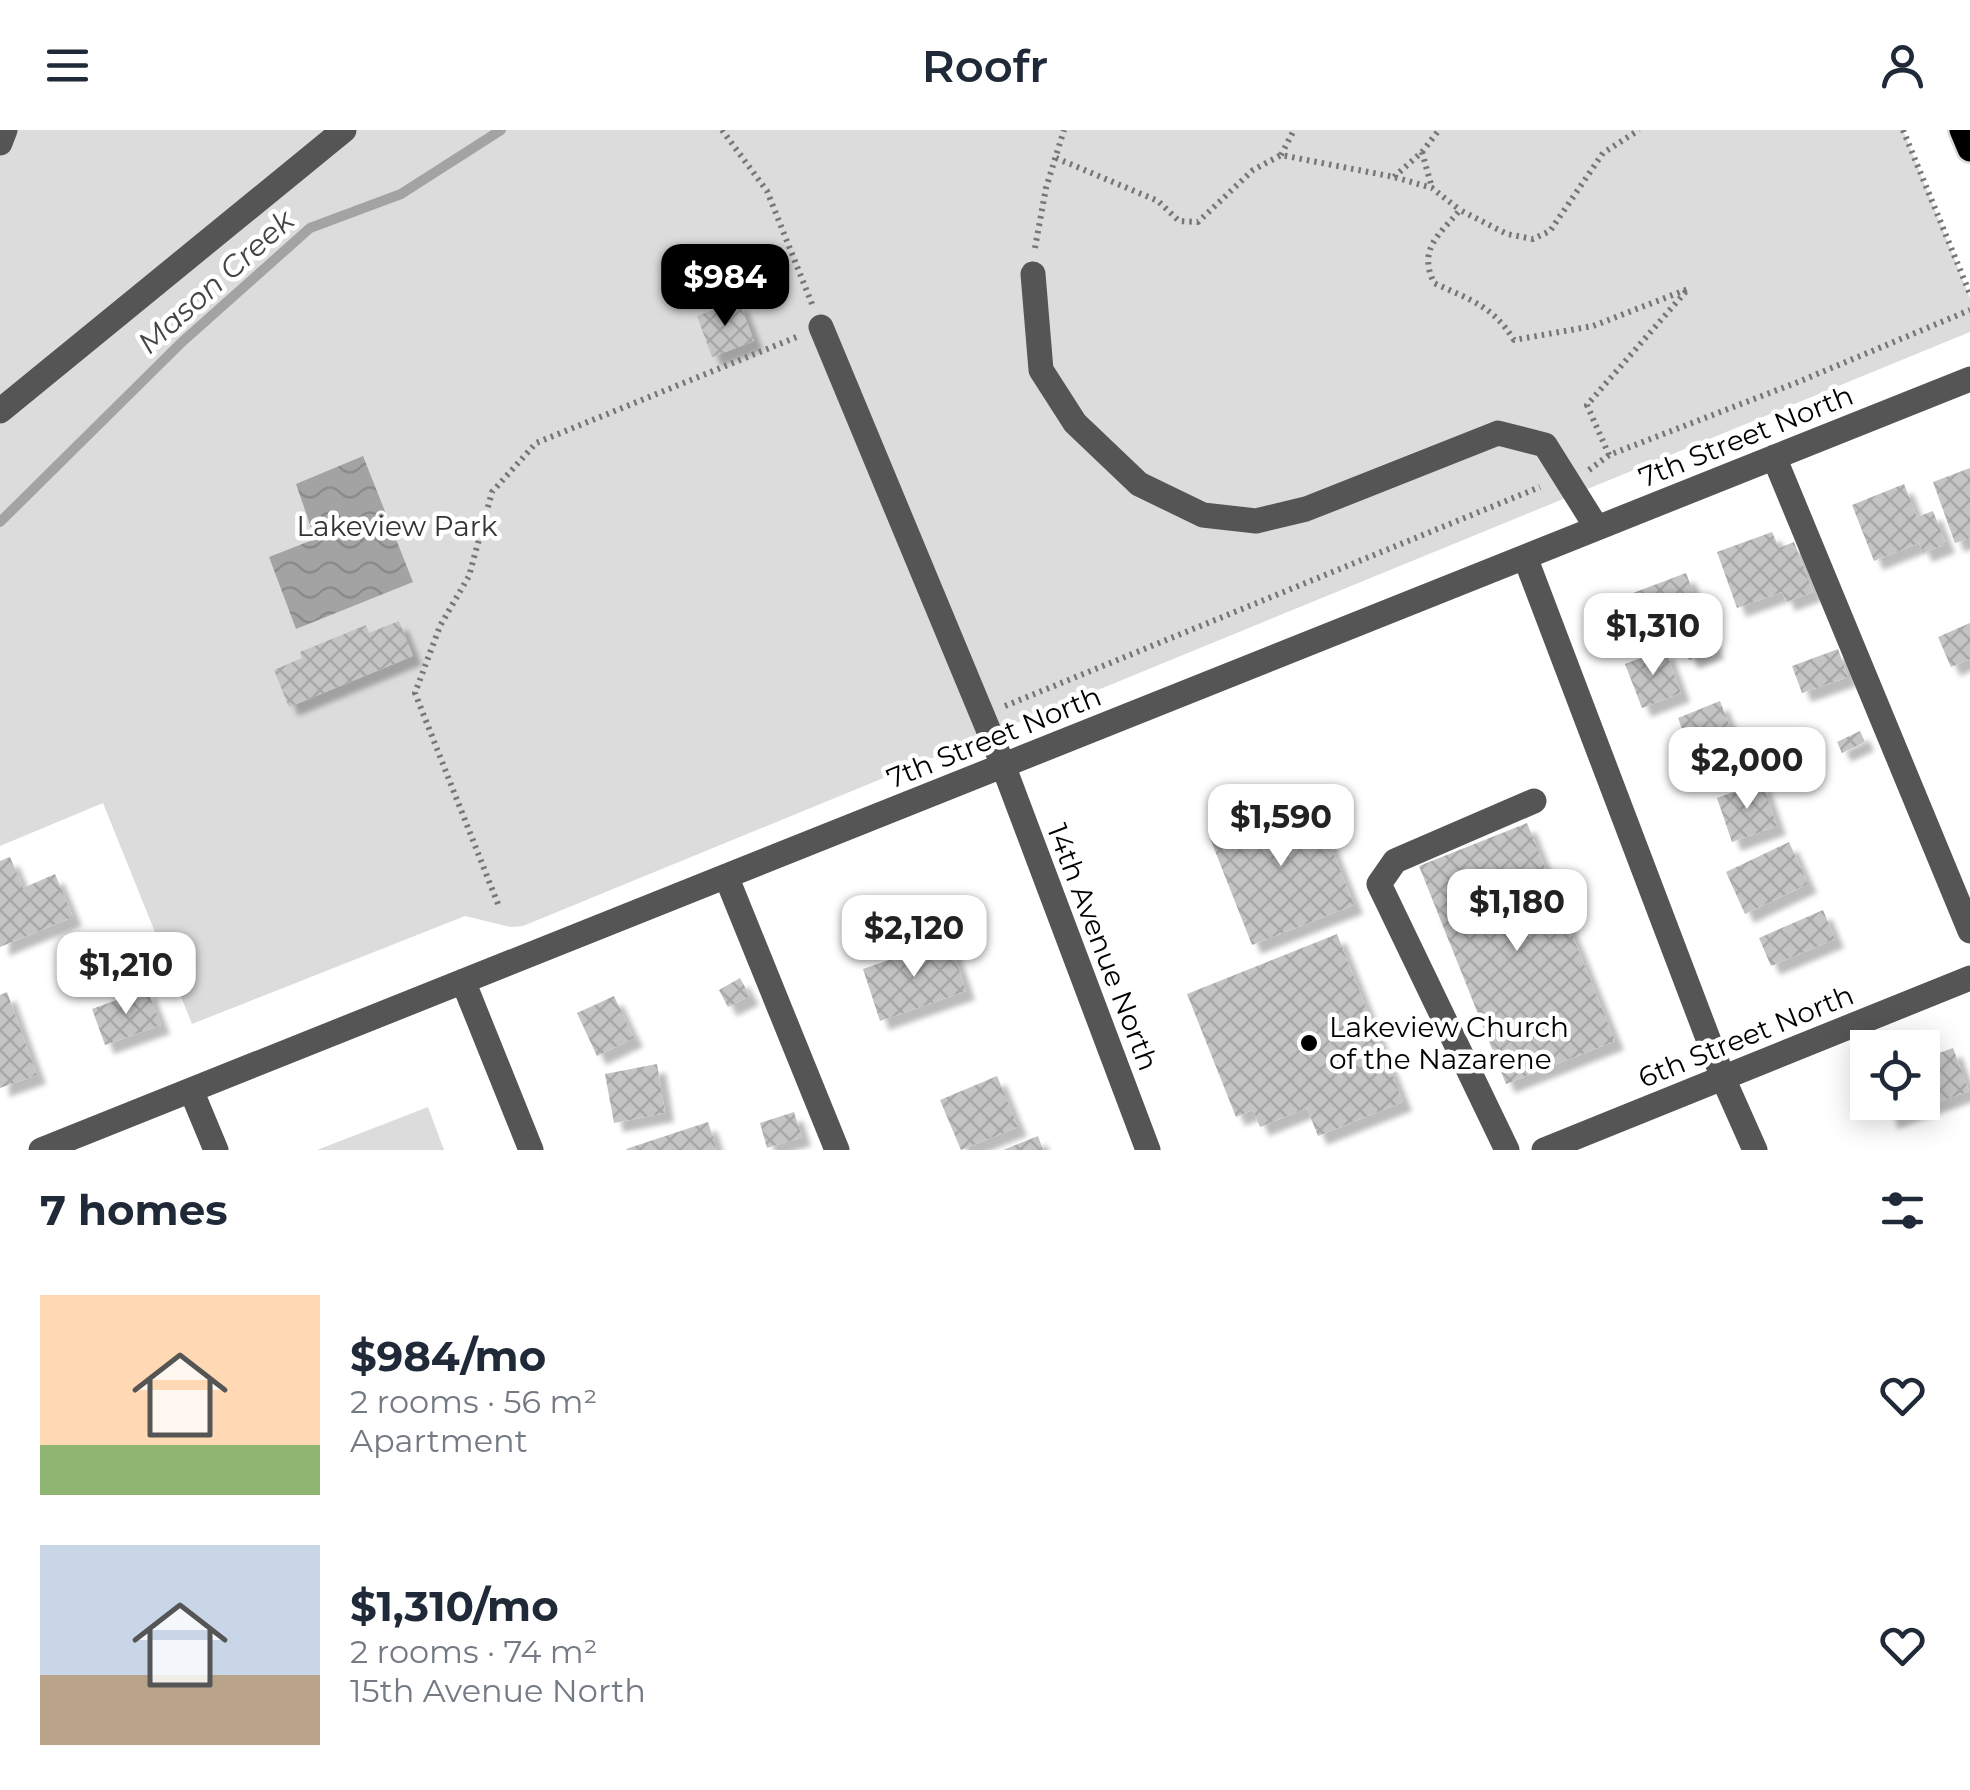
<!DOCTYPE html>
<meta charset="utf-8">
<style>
:root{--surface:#fff;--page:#f2f2f3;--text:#1f2937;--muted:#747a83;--accent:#000}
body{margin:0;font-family:Montserrat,sans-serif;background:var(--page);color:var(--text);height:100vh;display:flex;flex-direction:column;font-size:38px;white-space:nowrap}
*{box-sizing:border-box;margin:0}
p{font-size:32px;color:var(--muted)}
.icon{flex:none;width:55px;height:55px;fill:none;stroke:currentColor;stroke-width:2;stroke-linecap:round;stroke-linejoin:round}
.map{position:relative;height:1020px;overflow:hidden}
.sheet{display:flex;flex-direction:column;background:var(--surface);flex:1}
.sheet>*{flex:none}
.fabs{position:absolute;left:1850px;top:900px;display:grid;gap:20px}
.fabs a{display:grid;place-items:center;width:90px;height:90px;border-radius:0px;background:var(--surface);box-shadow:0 5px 25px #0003;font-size:50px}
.price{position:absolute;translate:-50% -85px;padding:0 22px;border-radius:20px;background:#fff;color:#222;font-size:32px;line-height:65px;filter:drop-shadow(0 2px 5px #0008)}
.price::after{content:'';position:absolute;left:50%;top:60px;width:30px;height:22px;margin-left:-15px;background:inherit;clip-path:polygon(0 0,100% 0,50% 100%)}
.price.on{background:var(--accent);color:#fff}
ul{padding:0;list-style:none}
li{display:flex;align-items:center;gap:30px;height:250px;padding:0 40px}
li span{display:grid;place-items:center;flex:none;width:280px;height:200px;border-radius:0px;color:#555}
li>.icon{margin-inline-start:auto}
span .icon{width:120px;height:120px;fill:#fffc;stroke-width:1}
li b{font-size:42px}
h2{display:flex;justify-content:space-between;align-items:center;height:120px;padding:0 40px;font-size:42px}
header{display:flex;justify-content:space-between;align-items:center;height:130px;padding:0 40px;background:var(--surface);font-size:45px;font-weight:600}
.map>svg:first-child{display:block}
.green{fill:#dcdcdc}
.water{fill:url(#water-waves)}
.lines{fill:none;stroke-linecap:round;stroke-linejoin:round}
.stream{stroke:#a3a3a3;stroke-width:10}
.building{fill:url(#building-cross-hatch);filter:url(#shadow)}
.major-casing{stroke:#dbdbdb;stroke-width:30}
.path{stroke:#777;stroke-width:6;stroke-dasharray:2.5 5;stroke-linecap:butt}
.minor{stroke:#555;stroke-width:25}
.major{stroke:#000;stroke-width:25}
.poi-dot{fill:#000;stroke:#fff;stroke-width:4}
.labels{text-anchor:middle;stroke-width:9;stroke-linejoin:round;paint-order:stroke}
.street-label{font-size:28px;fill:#000;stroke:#fff}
.park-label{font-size:28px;fill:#333;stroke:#fff}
.poi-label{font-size:28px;fill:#000;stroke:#fff;text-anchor:start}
.water-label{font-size:30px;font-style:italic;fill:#444;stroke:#fff}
</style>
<header><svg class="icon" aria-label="menu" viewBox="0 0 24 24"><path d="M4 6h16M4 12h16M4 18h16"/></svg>Roofr<svg class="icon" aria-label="person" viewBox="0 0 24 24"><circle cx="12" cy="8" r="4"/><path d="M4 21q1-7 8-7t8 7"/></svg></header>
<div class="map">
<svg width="1970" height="1020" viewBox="0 0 1970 1020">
<defs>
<pattern id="water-waves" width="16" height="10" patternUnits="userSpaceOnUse" patternTransform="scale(2.5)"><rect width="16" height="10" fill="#a3a3a3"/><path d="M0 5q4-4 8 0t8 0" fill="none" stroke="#8b8b8b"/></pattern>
<pattern id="building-cross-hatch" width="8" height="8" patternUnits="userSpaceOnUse" patternTransform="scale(2.5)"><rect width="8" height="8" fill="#c4c4c4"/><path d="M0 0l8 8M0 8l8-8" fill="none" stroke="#a7a7a7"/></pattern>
<filter id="shadow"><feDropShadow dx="9" dy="9" stdDeviation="2.5" flood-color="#0004"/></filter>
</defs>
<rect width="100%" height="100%" fill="#fff"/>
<path class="green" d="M 0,0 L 1903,0 L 1970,168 L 1970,202 L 523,796 L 510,797 L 465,786 L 192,894 L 103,673 L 0,716 Z
M 428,977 L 444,1020 L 317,1020 Z"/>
<path class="water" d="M 363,326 L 413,452 L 296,499 L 269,427 L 315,409 L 296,354 Z"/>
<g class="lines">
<path class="stream" d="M 0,392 L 182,212 L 310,98 L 401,64 L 501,0"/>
</g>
<path class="building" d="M 739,171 L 754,211 L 712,227 L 697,186 Z
M 1970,338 L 1970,408 L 1955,413 L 1933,352 Z
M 1904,354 L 1917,387 L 1933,381 L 1946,414 L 1923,423 L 1919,413 L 1874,431 L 1852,375 Z
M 1772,402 L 1779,418 L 1794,412 L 1813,462 L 1786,472 L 1782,462 L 1737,478 L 1717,422 Z
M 1686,443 L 1715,520 L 1689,530 L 1674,490 L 1631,507 L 1617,469 Z
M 399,491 L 413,526 L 289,577 L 274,540 L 302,528 L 300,522 L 366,495 L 369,503 Z
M 1970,493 L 1970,529 L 1951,537 L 1938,507 Z
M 1665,519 L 1681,563 L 1642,578 L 1625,534 Z
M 1838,519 L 1848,547 L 1802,563 L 1792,536 Z
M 1720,571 L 1736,613 L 1693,629 L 1678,588 Z
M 1860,601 L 1865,612 L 1842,623 L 1837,612 Z
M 1762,652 L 1777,696 L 1732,712 L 1717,668 Z
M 1310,663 L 1354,775 L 1252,815 L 1208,703 Z
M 1527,693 L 1615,911 L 1506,954 L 1419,736 Z
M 1789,712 L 1808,754 L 1745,784 L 1726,742 Z
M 10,727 L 23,758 L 55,744 L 73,787 L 0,817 L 0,731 Z
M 1823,780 L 1835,809 L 1771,836 L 1759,808 Z
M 1337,804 L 1403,972 L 1318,1006 L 1307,978 L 1260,997 L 1253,980 L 1236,987 L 1187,864 Z
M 949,809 L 966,861 L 880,891 L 863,839 Z
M 740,848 L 750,866 L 728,877 L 719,860 Z
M 147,859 L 161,895 L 105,915 L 92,879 Z
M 7,862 L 37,945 L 0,958 L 0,865 Z
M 614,866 L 634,908 L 597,926 L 577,883 Z
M 1953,918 L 1969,961 L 1889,990 L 1883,972 L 1922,972 L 1922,929 Z
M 657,934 L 665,983 L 614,993 L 605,944 Z
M 997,946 L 1018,997 L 961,1020 L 940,970 Z
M 794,982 L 802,1007 L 767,1018 L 760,993 Z
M 708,992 L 717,1020 L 627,1020 L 626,1019 Z
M 1038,1006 L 1043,1020 L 1003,1020 Z"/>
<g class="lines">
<defs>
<path id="major" d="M 1962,0 L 1970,19"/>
</defs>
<use href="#major" class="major-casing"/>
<path class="path" d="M 722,0 L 767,61 L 812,174
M 1903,0 L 1970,164
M 1422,22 L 1432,58
M 1281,25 L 1294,0
M 1056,28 L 1158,71 L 1179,91 L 1198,92 L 1253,40 L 1281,25 L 1394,47 L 1432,58 L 1460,80
M 1394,47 L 1422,22 L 1439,0
M 1035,118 L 1046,58 L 1064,0
M 1609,325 L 1587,275 L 1688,159 L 1593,196 L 1514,210 C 1492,175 1470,170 1434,153 C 1418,119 1438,106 1460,80 L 1507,104 L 1533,109 L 1550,101 L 1603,23 L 1639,0
M 1589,340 L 1609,325 L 1798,252 L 1970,180
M 1005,576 L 1540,357
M 498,774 L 415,563 L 440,496 L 469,446 L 492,362 L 536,313 L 799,206"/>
<path class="minor" d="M 0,13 L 5,0
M 1033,144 L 1041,240 L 1075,293 L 1139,354 L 1203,385 L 1256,391 L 1306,379 L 1498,303 L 1545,315 L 1597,398
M 821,197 L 1003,635 L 1148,1020
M 0,281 L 344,0
M 1774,327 L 1970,801
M 1525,427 L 1723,948 L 1755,1020
M 726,746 L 837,1020
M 463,851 L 531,1020
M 191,960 L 216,1020
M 41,1020 L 1970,249
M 1507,1020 L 1379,754 L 1395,731 L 1534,671
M 1544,1020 L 1970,848"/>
<use href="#major" class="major"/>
</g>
<circle class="poi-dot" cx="1309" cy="913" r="10"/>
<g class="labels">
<g class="street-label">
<text transform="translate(1746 306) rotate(-22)" y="10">7th Street North</text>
<text transform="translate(994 607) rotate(-22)" y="10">7th Street North</text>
<text transform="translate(1103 817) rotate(69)" y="10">14th Avenue North</text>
<text transform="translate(1746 906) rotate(-22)" y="10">6th Street North</text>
</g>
<g class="park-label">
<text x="397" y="406">Lakeview Park</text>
</g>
<g class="poi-label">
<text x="1329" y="907">Lakeview Church<tspan x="1329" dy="32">of the Nazarene</tspan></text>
</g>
<g class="water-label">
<text transform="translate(216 152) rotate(-42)" y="10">Mason Creek</text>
</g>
</g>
</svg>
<div class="fabs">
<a><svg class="icon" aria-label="locate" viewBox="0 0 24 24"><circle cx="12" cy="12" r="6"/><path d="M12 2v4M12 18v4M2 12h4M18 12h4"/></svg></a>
</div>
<b class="price on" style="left:725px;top:199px">$984</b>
<b class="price" style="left:1653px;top:548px">$1,310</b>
<b class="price" style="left:1747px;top:682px">$2,000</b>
<b class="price" style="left:1281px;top:739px">$1,590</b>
<b class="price" style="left:1517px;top:824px">$1,180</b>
<b class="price" style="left:914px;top:850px">$2,120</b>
<b class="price" style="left:126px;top:887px">$1,210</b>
</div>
<section class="sheet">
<h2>7 homes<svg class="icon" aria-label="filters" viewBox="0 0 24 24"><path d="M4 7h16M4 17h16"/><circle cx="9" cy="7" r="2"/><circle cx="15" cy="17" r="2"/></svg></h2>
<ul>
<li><span style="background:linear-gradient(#ffd9b3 75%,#8fb573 0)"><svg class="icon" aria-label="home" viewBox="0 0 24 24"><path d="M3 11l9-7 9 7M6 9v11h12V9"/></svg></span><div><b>$984/mo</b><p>2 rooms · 56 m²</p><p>Apartment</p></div><svg class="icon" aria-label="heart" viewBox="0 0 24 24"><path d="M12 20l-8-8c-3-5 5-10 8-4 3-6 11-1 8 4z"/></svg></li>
<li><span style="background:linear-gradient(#c9d6e8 65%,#b9a48a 0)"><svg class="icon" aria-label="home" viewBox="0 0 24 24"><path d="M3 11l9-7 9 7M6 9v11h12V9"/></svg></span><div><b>$1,310/mo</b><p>2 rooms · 74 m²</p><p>15th Avenue North</p></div><svg class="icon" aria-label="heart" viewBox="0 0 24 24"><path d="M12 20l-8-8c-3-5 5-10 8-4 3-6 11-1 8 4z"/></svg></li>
</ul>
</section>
